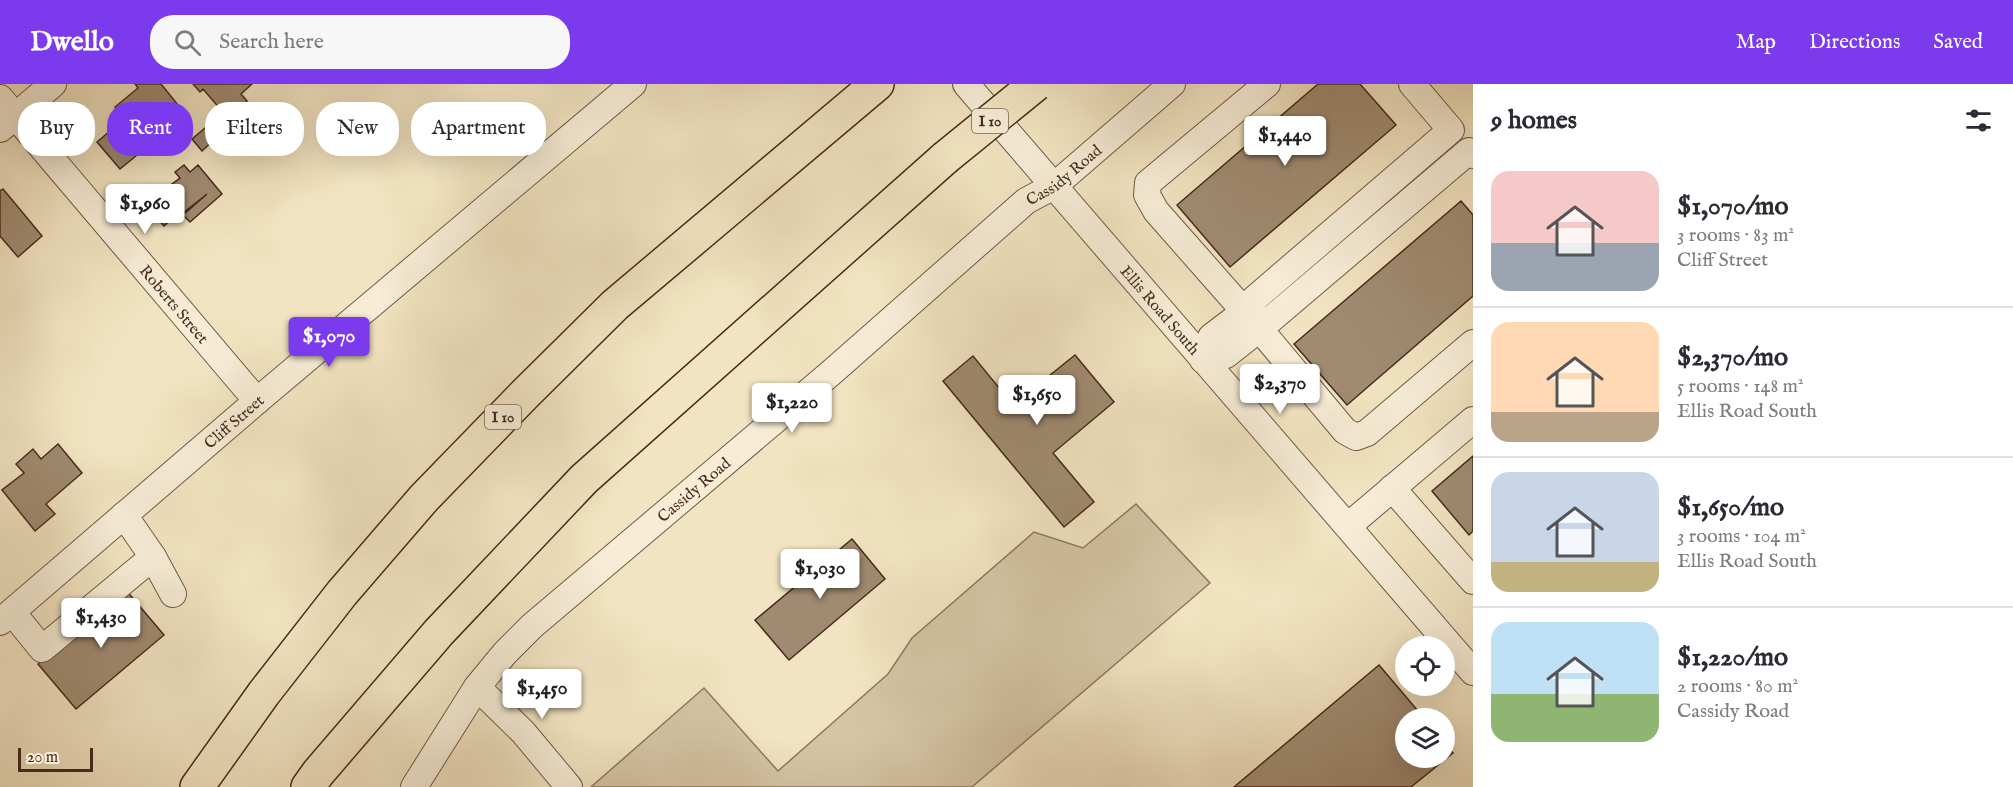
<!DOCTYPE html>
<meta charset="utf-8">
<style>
:root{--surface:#fff;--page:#f7f7f7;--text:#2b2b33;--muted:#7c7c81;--line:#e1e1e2;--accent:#7c3aed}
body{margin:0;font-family:"IM FELL English",serif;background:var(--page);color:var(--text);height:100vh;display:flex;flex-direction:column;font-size:22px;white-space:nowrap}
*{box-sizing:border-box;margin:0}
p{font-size:20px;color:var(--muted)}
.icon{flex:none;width:33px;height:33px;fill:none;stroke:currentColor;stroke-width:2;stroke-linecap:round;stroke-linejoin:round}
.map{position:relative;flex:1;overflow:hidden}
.details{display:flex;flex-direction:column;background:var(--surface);width:540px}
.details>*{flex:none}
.top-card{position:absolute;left:18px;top:18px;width:570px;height:54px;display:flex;gap:12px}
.buttons{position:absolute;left:1395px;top:552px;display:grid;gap:12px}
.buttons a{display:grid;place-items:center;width:60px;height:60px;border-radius:50%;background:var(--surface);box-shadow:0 6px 24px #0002;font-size:30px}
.scale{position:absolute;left:18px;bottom:15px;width:75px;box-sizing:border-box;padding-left:6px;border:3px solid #472b1c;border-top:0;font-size:16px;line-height:21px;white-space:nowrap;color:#472b1c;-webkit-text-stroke:4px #f7edd7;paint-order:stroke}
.price{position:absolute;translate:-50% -51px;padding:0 14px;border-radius:6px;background:#fff;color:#222;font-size:20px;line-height:39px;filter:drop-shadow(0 2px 3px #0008)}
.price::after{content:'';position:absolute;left:50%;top:36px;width:18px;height:14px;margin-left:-9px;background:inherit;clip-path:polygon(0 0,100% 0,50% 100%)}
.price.on{background:var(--accent);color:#fff}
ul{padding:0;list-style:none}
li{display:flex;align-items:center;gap:18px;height:150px;padding:0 18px}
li+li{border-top:2px solid var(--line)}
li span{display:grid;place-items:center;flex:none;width:168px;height:120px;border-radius:18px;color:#555}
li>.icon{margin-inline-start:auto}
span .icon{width:72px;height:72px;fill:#fffc;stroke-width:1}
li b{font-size:26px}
h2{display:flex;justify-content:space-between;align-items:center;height:72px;padding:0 18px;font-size:26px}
.chip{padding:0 21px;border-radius:24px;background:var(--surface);box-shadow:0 6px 24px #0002;font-size:21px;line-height:54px}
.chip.on{background:var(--accent);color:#fff}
header{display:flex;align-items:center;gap:36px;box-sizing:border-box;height:84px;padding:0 30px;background:var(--accent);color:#fff}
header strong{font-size:28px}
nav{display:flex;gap:33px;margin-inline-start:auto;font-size:21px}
.search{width:420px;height:54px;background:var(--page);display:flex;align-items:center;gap:15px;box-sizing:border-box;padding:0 21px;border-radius:24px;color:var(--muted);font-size:22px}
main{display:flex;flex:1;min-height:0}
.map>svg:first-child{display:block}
.green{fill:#d5c5a6;stroke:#8e7861;stroke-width:1.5}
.building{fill:#a08b72;stroke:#472b1c;stroke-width:1.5}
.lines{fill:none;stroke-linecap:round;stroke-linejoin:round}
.minor-casing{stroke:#725946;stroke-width:28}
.highway-casing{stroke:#472b1c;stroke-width:36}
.minor{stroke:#f7edd7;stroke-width:26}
.highway{stroke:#f2e4c2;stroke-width:33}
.highway-bridge-casing{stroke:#472b1c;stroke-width:36;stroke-linecap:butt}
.highway-bridge{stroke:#f2e4c2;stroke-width:33}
.labels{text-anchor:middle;stroke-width:4.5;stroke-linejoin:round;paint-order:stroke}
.shield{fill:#f7edd7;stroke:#7c6554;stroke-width:1.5}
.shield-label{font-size:15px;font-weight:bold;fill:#472b1c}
.street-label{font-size:16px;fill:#472b1c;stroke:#f7edd7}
</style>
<header>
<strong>Dwello</strong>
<div class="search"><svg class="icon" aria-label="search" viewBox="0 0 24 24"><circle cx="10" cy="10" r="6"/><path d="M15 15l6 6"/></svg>Search here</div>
<nav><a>Map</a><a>Directions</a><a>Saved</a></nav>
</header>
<main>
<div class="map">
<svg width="1473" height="703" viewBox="0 0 1473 703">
<rect width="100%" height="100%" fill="#f2e4c2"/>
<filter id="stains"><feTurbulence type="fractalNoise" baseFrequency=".00333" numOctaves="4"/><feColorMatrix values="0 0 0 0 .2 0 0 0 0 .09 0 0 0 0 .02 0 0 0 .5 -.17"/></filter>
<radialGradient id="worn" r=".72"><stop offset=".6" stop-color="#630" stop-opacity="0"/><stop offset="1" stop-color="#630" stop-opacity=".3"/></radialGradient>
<path class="green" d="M 1136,420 L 1210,499 L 972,703 L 591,703 L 704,604 L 778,687 L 888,590 L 912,554 L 1034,448 L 1083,464 Z"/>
<path class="building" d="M 135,0 L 161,0 L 186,31 L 120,85 L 97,58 L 124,35 L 115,23 L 138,4 Z
M 193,0 L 252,0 L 241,10 L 247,17 L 233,29 L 226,21 L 221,26 L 203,5 L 200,8 Z
M 1318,0 L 1360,0 L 1396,41 L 1230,183 L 1177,121 Z
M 205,44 L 215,55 L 202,67 L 192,55 Z
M 184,81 L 190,88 L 198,81 L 222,110 L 190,138 L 183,131 L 207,110 L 183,129 L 181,128 L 177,131 L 180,134 L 175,138 L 172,135 L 164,142 L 150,126 L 168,111 L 164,106 L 180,94 L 175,88 Z
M 3,105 L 42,152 L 18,173 L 0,152 L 0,107 Z
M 1461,117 L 1473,131 L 1473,212 L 1347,321 L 1294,260 Z
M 1075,271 L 1114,318 L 1053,369 L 1094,418 L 1064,443 L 943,297 L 973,272 L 1013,321 Z
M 58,360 L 82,389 L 46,420 L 55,430 L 35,447 L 2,406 L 24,389 L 16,380 L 33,365 L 41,375 Z
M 1473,372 L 1473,447 L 1469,451 L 1432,407 Z
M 852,455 L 885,495 L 789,576 L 755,536 Z
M 125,505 L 164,551 L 76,625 L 38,580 Z
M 1379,581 L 1424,634 L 1406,634 L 1406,674 L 1444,674 L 1444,659 L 1453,669 L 1411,703 L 1234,703 Z"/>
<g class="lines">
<defs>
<g id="minor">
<path id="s1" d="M 966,0 L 1473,588"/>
<path d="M 1267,0 L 1148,99 L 1147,111 L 1156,127 L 1252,236 L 1345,347 L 1356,353 L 1367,349 L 1473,259"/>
<path id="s2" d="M 0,14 L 257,317"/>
<path d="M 0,45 L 53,0"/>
<path d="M 1236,234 L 1252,236 L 1250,252 L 1226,271 L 1203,276 L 1211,253 Z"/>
<path d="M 1252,236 L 1253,216 L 1451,46 L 1412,0"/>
<path d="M 1252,236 L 1270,236 L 1469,67 L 1473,71"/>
<path d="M 1392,404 L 1473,497"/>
<path d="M 1348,442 L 1473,336"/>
<path d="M 153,473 L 173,510"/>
<path d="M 12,528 L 42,565 L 153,473 L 124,431"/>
<path id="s3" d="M 0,538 L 257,317 L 633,0"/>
<path d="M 477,603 L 523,648 L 569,703"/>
<path id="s4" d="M 414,703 L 477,603 L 505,569 L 532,542 L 832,288 L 1026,117 L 1054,102 L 1172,0"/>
</g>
<path id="highway" d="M 197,703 L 264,609 L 342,509 L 424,414 L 526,309 L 615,221 L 877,0
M 308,703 L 318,689 L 439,548 L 584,395 L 945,74"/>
</defs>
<use href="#minor" class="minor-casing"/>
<use href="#highway" class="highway-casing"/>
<use href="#minor" class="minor"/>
<use href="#highway" class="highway"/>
<defs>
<path id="highway-bridge" d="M 945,74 L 1036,0"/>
</defs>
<use href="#highway-bridge" class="highway-bridge-casing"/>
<use href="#highway-bridge" class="highway-bridge"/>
</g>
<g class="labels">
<g class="shield">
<rect x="972" y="25" width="36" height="24" rx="4.5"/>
<rect x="485" y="321" width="36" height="24" rx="4.5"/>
</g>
<g class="shield-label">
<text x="990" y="42">I 10</text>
<text x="503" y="338">I 10</text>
</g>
<g class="street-label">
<text dy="6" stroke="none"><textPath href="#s4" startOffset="898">Cassidy Road</textPath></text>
<text dy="6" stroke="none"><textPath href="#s2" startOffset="270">Roberts Street</textPath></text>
<text dy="6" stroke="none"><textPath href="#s1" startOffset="298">Ellis Road South</textPath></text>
<text dy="6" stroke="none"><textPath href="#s3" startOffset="308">Cliff Street</textPath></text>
<text dy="6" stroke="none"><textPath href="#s4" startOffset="412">Cassidy Road</textPath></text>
</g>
</g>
<rect width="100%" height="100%" filter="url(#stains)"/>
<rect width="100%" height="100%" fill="url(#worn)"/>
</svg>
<div class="buttons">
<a><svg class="icon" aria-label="locate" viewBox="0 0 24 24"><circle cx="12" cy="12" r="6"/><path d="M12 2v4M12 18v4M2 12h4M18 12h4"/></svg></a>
<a><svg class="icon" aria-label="layers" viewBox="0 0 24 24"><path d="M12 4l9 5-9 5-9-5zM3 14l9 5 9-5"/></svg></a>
</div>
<div class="scale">20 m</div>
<b class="price" style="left:1285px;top:83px">$1,440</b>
<b class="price" style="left:145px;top:151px">$1,960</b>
<b class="price on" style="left:329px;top:284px">$1,070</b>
<b class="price" style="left:1280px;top:331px">$2,370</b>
<b class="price" style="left:1037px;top:342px">$1,650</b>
<b class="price" style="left:792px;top:350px">$1,220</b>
<b class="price" style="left:820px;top:516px">$1,030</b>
<b class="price" style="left:101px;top:565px">$1,430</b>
<b class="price" style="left:542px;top:636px">$1,450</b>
<div class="top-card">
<a class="chip">Buy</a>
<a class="chip on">Rent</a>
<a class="chip">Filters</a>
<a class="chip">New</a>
<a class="chip">Apartment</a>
</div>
</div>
<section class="details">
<h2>9 homes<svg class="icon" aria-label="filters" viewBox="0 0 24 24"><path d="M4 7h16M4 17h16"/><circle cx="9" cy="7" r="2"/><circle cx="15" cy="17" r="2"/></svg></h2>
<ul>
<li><span style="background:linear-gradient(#f6c9c9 60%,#9aa5b1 0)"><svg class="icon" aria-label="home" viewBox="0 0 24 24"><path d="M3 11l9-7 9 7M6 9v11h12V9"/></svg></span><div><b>$1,070/mo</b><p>3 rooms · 83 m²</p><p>Cliff Street</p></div></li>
<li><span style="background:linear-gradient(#ffd9b3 75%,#b9a48a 0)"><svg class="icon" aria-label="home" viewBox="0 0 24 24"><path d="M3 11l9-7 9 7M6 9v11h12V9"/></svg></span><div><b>$2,370/mo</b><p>5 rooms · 148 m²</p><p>Ellis Road South</p></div></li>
<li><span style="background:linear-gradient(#c9d6e8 75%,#c2b280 0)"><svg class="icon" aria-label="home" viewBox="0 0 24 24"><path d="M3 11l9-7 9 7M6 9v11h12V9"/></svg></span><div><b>$1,650/mo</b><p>3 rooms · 104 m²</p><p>Ellis Road South</p></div></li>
<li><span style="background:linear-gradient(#bfe0f5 60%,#8fb573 0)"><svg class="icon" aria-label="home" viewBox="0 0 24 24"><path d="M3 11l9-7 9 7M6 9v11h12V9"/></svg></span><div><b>$1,220/mo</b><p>2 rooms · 80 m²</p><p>Cassidy Road</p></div></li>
</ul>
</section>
</main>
